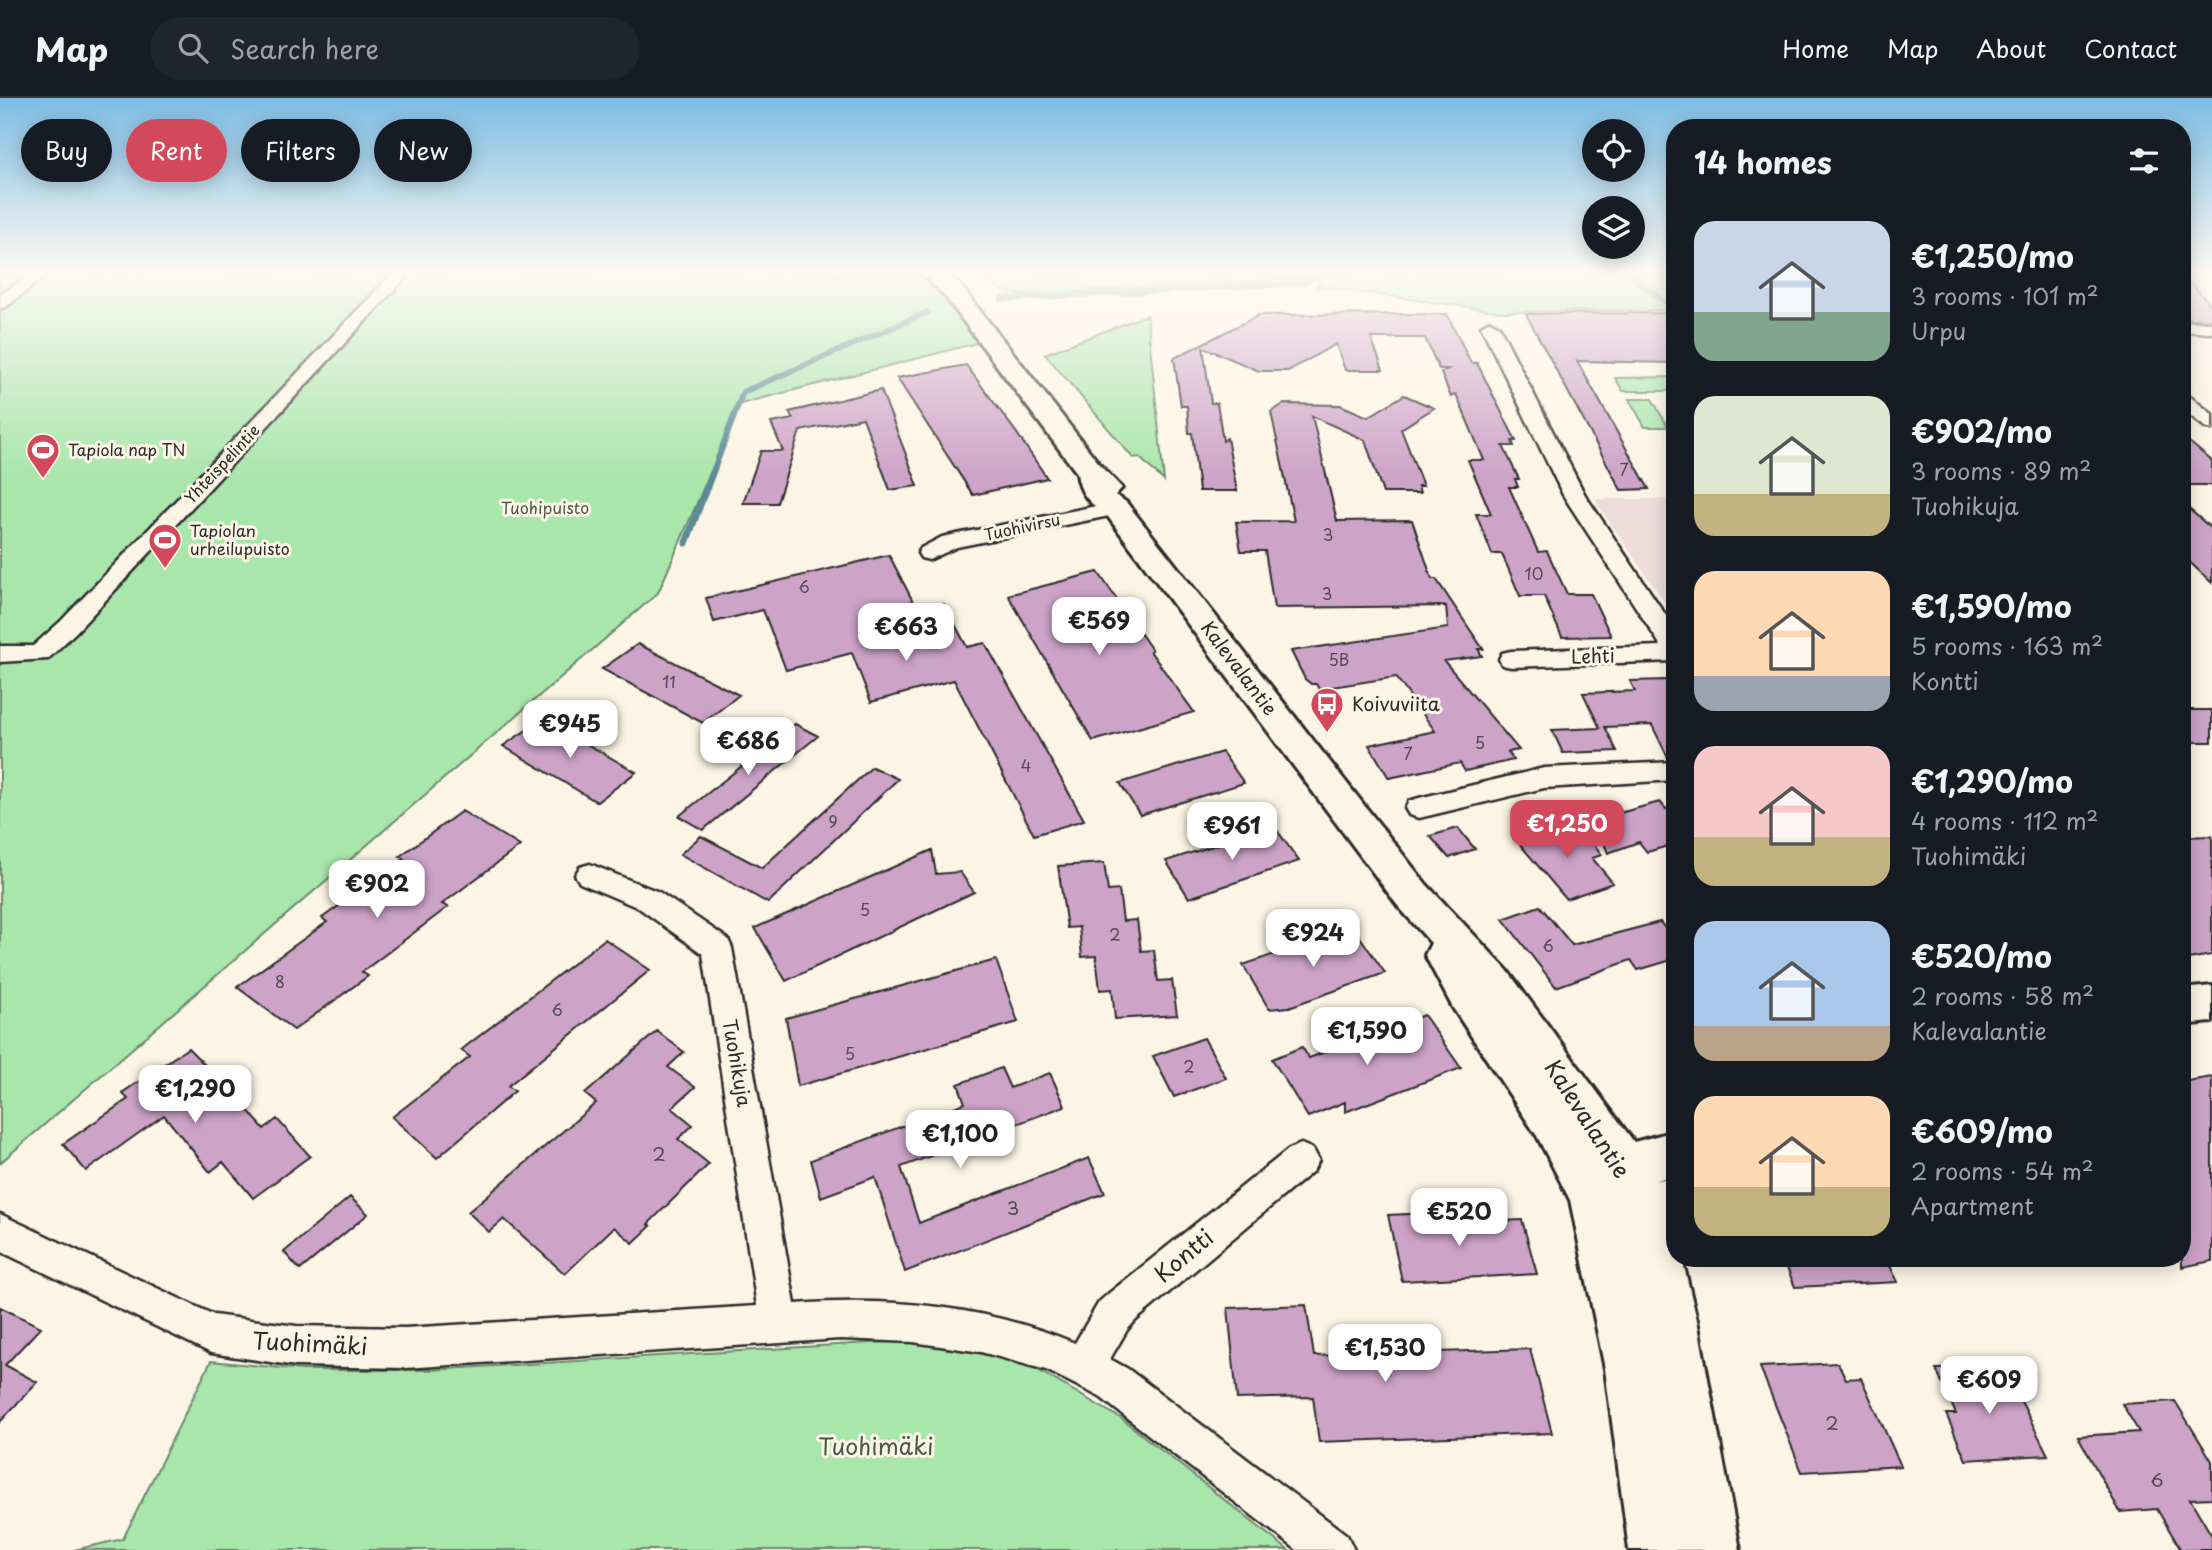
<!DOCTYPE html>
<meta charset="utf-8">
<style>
:root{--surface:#171b24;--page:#20242c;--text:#f1f3f6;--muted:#9ea1a6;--line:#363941;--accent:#d1495b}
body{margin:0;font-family:"Playpen Sans",sans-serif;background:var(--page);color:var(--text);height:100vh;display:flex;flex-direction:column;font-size:26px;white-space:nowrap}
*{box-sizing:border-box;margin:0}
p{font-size:23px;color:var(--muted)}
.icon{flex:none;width:38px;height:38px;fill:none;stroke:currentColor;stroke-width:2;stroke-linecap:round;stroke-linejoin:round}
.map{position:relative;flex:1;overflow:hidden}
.side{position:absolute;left:1666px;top:21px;width:525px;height:1148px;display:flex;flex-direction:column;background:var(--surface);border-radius:28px;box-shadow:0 4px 18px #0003}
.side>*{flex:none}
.guide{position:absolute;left:21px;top:21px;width:665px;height:63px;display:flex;gap:14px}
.buttons{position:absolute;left:1582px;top:21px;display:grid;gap:14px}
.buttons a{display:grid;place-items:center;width:63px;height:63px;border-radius:50%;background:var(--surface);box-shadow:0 4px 18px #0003;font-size:35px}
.price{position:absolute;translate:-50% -60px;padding:0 16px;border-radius:14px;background:#fff;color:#222;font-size:23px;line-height:46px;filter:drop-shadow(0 2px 4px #0008)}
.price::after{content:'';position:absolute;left:50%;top:42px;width:21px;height:16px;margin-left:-10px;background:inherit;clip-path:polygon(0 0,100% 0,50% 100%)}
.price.selected{background:var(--accent);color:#fff}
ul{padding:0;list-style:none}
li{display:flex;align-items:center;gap:21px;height:175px;padding:0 28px}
li span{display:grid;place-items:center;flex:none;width:196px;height:140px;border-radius:21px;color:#555}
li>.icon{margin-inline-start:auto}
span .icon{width:84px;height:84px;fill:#fffc;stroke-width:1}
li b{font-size:30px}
h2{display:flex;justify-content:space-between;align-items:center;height:84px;padding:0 28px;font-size:30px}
.tag{padding:0 24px;border-radius:32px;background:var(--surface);box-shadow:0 4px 18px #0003;font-size:24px;line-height:63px}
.tag.selected{background:var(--accent);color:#fff}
header{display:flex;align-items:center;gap:42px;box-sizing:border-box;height:98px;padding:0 35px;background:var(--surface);border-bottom:2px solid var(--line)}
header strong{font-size:33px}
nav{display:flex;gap:38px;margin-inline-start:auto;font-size:24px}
.search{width:490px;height:63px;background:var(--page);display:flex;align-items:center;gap:18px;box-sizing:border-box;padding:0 24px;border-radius:38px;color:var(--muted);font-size:26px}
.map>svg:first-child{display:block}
.built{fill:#eedcdc}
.green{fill:#a9e6ac;stroke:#6a886c;stroke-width:2}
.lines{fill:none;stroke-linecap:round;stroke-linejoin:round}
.stream-far1{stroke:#5c8a95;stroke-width:6}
.stream{stroke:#5c8a95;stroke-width:7}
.building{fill:#cda3c8;stroke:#2b2b2b;stroke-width:2}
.street-casing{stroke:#2b2b2b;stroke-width:5}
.secondary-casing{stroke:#2b2b2b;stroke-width:6}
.street{fill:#fcf5e5;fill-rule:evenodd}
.secondary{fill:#fcf5e5;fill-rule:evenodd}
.labels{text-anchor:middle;stroke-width:6;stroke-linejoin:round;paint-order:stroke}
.far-poi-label{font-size:16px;fill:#2b2b2b;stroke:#fcf5e5;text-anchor:start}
.far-street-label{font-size:16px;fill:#2b2b2b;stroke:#fcf5e5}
.number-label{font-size:16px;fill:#544952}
.far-park-label{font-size:16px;fill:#4a5a4b;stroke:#fcf5e5}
.street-label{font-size:19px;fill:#2b2b2b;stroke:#fcf5e5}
.poi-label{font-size:19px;fill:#2b2b2b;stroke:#fcf5e5;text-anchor:start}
.near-number-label{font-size:19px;fill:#544952}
.near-street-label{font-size:23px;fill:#2b2b2b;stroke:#fcf5e5}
.near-park-label{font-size:23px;fill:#4a5a4b;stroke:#fcf5e5}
</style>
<header>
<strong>Map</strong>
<div class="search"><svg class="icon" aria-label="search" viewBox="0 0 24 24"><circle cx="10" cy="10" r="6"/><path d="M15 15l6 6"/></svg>Search here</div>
<nav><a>Home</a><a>Map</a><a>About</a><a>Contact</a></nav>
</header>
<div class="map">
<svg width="2212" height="1452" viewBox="0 0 2212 1452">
<rect width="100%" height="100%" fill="#fcf5e5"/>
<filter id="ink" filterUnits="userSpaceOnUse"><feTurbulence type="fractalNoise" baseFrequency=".0143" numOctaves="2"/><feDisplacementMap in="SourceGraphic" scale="14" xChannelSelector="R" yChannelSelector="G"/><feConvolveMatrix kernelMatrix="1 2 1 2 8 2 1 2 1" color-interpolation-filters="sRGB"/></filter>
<g filter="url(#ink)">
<path class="built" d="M 1597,401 L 1675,401 L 1675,519 L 1596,404 Z"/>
<path class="green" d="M 0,176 L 926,176 L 981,244 L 740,306 L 658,495 L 0,1065 Z
M 985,176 L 1312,176 L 1301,181 L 1022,196 C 1005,195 994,191 985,176 Z
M 1327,176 L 1668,176 L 1675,197 L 1675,212 L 1503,214 L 1316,188 Z
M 1147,217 L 1164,383 L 1139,359 L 1133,360 L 1045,256 Z
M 1675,279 L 1675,293 L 1623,293 L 1615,280 Z
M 1629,301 L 1652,301 L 1668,329 L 1645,329 Z
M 902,1243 L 971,1252 L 1029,1267 L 1122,1321 L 1288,1452 L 74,1452 L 123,1441 L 211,1263 L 303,1272 L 430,1272 Z"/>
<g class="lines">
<path class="stream-far1" d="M 1629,176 L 1665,204
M 1002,201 L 1303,185 L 1320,176
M 707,390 L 743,294 L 928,214"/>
<path class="stream" d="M 686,445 L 707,388"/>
</g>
<path class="building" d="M 2183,176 L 2212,208 L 2212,222 L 2189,221 L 2182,213 Z
M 1675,215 L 1675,265 L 1577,263 L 1649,391 L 1621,392 L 1526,216 Z
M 1447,216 L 1471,265 L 1477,265 L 1516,343 L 1512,343 L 1514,348 L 1503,348 L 1519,381 L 1515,381 L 1518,389 L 1509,389 L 1538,454 L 1547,453 L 1567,496 L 1591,496 L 1611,538 L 1562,539 L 1544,498 L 1520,498 L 1502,456 L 1492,456 L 1476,416 L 1491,416 L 1468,362 L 1484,362 L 1456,296 L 1451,299 L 1441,275 L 1448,271 L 1439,271 L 1425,240 L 1371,240 L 1383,272 L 1345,272 L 1336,246 L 1288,273 L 1259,273 L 1203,249 L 1211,305 L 1217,305 L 1223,343 L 1227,340 L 1237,393 L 1199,393 L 1192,335 L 1189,335 L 1187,308 L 1181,308 L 1174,260 L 1259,217 Z
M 966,267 L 1016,334 L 1047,380 L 973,397 L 897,280 Z
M 881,292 L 918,388 L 890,392 L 863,320 L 800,333 L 777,405 L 743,405 L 761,353 L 783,353 L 771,325 L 793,321 L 789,314 Z
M 1404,297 L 1434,310 L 1401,331 L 1423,388 L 1418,388 L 1420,395 L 1383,395 L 1365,342 L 1312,318 L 1337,423 L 1412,422 L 1432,481 L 1436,481 L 1483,551 L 1478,551 L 1482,558 L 1444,563 L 1519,652 L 1508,654 L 1513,662 L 1465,673 L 1460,665 L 1389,680 L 1369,647 L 1435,633 L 1396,579 L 1319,591 L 1316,586 L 1311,586 L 1305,581 L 1291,553 L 1448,530 L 1446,508 L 1274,510 L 1265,453 L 1241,453 L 1236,424 L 1294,423 L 1271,314 L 1284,306 L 1340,307 L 1368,319 Z
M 2182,338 L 2212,363 L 2212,387 L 2182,387 Z
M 2182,405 L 2212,431 L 2212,485 L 2182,457 Z
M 889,457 L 918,513 L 944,506 L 967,549 L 985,545 L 1084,722 L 1034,737 L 954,582 L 871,604 L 852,555 L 786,572 L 763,512 L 714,524 L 706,500 Z
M 1098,474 L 1152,552 L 1150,553 L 1194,614 L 1093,643 L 1008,497 Z
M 638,546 L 739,597 L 703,625 L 602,571 Z
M 1669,582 L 1675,593 L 1675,661 L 1669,662 L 1652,627 L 1605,629 L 1617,653 L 1563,655 L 1552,632 L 1600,630 L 1583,595 L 1635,593 L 1630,583 Z
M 2182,612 L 2212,612 L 2212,644 L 2182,644 Z
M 543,621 L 636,674 L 597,704 L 503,648 Z
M 795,626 L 818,638 L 703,732 L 679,718 Z
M 1222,654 L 1244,685 L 1140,717 L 1120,685 Z
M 872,669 L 898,681 L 768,805 L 680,756 L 701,738 L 762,770 Z
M 1660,704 L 1666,711 L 1675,708 L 1675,746 L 1647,754 L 1639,744 L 1608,755 L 1594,722 Z
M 462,713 L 520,748 L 442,806 L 448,809 L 362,874 L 368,878 L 294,932 L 237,889 L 327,824 L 322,820 L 404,761 L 400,758 Z
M 1573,725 L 1578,726 L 1602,757 L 1592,760 L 1613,785 L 1566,801 L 1517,743 Z
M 1274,728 L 1299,763 L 1189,800 L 1166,763 Z
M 1458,730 L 1475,751 L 1449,760 L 1430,738 Z
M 2212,738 L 2212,857 L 2182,862 L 2182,739 Z
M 932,752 L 936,776 L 960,774 L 974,794 L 786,883 L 755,830 Z
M 1104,765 L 1108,793 L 1119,792 L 1123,823 L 1137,822 L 1141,853 L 1154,852 L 1158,883 L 1172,882 L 1177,917 L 1115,921 L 1112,891 L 1100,892 L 1096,858 L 1082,859 L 1079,829 L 1067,830 L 1058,768 Z
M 1540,808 L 1572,847 L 1660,824 L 1675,843 L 1675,861 L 1638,872 L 1631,862 L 1556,889 L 1503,821 Z
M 1353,829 L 1385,875 L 1289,909 L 1269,911 L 1243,867 Z
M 605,841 L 650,872 L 508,988 L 515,993 L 437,1060 L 392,1019 L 470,959 L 461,952 Z
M 996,862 L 1018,924 L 798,988 L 786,920 Z
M 1424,917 L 1461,970 L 1345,1014 L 1345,1004 L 1308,1019 L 1272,961 L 1302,949 L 1309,960 Z
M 657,933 L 684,954 L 668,969 L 695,989 L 672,1010 L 693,1027 L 678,1041 L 709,1066 L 648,1126 L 651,1128 L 633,1145 L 614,1129 L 565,1176 L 504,1121 L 489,1134 L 468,1114 L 596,1005 L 585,996 Z
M 1204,940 L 1226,980 L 1174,999 L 1153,958 Z
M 188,950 L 235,997 L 264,1031 L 277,1021 L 310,1058 L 253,1100 L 223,1064 L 210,1074 L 164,1017 L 86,1073 L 63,1046 L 128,1001 L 122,995 Z
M 1001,970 L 1010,990 L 1050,975 L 1065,1008 L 901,1069 L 919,1125 L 1089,1060 L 1105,1095 L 905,1174 L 875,1079 L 821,1099 L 811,1062 L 965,1005 L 958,986 Z
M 2212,979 L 2212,1163 L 2182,1169 L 2182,984 Z
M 350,1099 L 368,1116 L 300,1172 L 284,1154 Z
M 1451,1114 L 1453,1125 L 1522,1122 L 1537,1176 L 1402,1183 L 1388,1117 Z
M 1783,1160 L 1886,1160 L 1898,1184 L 1795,1189 Z
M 1306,1207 L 1314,1258 L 1530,1251 L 1552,1335 L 1319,1344 L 1313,1299 L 1237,1301 L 1228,1210 Z
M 0,1209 L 41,1229 L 5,1267 L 37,1284 L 0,1324 Z
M 1838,1265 L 1846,1281 L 1861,1280 L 1901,1368 L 1802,1374 L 1760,1269 Z
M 1993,1270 L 2004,1291 L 2015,1291 L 2048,1357 L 1966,1362 L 1946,1316 L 1956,1316 L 1936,1271 Z
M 2175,1303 L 2212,1363 L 2212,1400 L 2190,1401 L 2212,1438 L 2212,1452 L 2181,1452 L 2157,1411 L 2120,1414 L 2078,1338 L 2139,1334 L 2122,1306 Z"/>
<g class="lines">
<defs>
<path id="street" d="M 30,176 L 48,176 L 6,209 L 0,210 L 0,197 Z
M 392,176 L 409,176 L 77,533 L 48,561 L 0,564 L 0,548 L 33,548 L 61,523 Z
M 1490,223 L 1499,228 L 1585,397 L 1675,531 L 1675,563 L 1511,569 L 1502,567 L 1499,561 L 1502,555 L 1511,553 L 1661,548 L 1563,397 L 1481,228 Z
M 2182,223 L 2212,225 L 2212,235 L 2182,233 Z
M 2182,296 L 2189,298 L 2212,316 L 2212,331 L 2205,329 L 2182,311 Z
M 1116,404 L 1124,405 L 1127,410 L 1124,415 L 957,449 L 929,462 L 921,460 L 918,455 L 921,450 L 942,439 Z
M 1675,664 L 1675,682 L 1544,690 L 1419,720 L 1409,717 L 1405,710 L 1409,703 L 1419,700 L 1544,670 Z
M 590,766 L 659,794 L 728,841 L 732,850 L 795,1206 C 892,1199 985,1208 1075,1245 L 1099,1204 L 1108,1196 L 1289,1051 L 1301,1046 L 1313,1051 L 1319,1062 L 1313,1073 L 1136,1222 L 1127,1232 L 1110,1261 L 1128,1271 L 1347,1437 L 1354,1452 L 1297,1452 L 1100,1299 L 1046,1272 L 981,1254 L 913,1244 L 840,1241 L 405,1270 L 296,1268 L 211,1255 L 0,1153 L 0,1116 L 214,1217 L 296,1228 L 405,1230 L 757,1208 L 703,856 L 639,810 L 580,785 L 575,777 L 580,769 Z"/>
<path id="secondary" d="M 922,176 L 946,176 L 960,187 L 1101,368 L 1122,390 L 1115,397 L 1126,404 L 1426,786 L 1507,872 L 1634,1044 L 1675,1033 L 1675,1077 L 1654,1083 L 1675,1079 L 1675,1125 L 1671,1126 L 1675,1136 L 1675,1160 L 1682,1160 L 1697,1222 L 1740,1452 L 1629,1452 L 1605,1271 L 1570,1102 L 1537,1038 L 1453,910 L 1425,857 L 1431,845 L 1398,808 L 1106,416 C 1089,406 1079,394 1077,375 L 944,197 Z
M 2212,888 L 2212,924 L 2182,927 L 2182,891 Z"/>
</defs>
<use href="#street" class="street-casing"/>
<use href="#secondary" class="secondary-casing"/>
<use href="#street" class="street"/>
<use href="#secondary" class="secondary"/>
</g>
</g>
<linearGradient id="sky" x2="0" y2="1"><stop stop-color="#7dbce3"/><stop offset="0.46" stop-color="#fefaf3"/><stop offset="1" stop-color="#fefaf3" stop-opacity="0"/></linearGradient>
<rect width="2212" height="379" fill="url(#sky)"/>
<defs>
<symbol id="stadium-pin" viewBox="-11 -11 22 30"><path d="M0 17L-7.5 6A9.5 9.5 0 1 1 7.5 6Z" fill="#d1495b" stroke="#fcf5e5"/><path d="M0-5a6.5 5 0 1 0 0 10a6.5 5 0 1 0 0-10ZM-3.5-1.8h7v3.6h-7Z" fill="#fff"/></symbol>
<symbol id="bus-pin" viewBox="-11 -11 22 30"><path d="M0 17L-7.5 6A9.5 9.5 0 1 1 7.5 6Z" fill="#d1495b" stroke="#fcf5e5"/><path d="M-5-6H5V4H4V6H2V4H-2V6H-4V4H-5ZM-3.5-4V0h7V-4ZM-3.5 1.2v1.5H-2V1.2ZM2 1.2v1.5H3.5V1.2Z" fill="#fff"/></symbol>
</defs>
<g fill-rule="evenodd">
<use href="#stadium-pin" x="24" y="333" width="38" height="52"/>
<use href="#stadium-pin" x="146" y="423" width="38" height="52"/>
<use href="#bus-pin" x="1308" y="587" width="38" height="52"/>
</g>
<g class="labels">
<g class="far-poi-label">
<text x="68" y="358">Tapiola nap TN</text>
<text x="190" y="439">Tapiolan<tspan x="190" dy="18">urheilupuisto</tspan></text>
</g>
<g class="far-street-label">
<text transform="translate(222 366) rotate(-47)" y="6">Yhteispelintie</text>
<text transform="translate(1022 429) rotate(-12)" y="6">Tuohivirsu</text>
</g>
<g class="number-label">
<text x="1624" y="378">7</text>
<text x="1328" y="443">3</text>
<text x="1534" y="482">10</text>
<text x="804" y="495">6</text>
<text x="1327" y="502">3</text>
<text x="1339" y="568">5B</text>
<text x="669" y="590">11</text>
<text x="1480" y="651">5</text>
<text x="1408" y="662">7</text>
<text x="1026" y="674">4</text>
<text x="833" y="730">9</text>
<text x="865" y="818">5</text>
<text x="1115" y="843">2</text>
<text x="1548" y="854">6</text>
<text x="280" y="890">8</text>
<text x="557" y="918">6</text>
<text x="850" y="962">5</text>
<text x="1189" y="975">2</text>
</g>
<g class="far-park-label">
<text x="545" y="416">Tuohipuisto</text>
</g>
<g class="street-label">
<text transform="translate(1593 558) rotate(-2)" y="7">Lehti</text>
<text transform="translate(1239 570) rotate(53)" y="7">Kalevalantie</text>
<text transform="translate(737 965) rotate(80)" y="7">Tuohikuja</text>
</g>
<g class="poi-label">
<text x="1352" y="613">Koivuviita</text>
</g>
<g class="near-number-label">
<text x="659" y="1063">2</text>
<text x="1013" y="1117">3</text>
<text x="1832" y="1332">2</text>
<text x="2157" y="1389">6</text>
</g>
<g class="near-street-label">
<text transform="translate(1587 1021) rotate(57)" y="8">Kalevalantie</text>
<text transform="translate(1184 1158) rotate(-40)" y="8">Kontti</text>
<text transform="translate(310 1246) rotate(3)" y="8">Tuohimäki</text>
</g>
<g class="near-park-label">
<text x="876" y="1357">Tuohimäki</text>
</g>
</g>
</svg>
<div class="buttons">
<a><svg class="icon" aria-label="locate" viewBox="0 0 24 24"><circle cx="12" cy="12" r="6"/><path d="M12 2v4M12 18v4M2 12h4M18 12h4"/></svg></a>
<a><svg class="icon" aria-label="layers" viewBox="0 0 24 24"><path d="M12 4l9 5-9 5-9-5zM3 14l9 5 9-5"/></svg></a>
</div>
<b class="price" style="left:1099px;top:559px">€569</b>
<b class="price" style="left:906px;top:565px">€663</b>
<b class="price" style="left:570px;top:662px">€945</b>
<b class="price" style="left:748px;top:679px">€686</b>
<b class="price selected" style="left:1567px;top:762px">€1,250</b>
<b class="price" style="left:1232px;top:764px">€961</b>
<b class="price" style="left:377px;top:822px">€902</b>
<b class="price" style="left:1313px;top:871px">€924</b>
<b class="price" style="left:1367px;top:969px">€1,590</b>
<b class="price" style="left:195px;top:1027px">€1,290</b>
<b class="price" style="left:960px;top:1072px">€1,100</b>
<b class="price" style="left:1459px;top:1150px">€520</b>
<b class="price" style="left:1385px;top:1286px">€1,530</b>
<b class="price" style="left:1989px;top:1318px">€609</b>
<div class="guide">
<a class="tag">Buy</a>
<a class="tag selected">Rent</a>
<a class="tag">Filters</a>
<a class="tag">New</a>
</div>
<section class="side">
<h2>14 homes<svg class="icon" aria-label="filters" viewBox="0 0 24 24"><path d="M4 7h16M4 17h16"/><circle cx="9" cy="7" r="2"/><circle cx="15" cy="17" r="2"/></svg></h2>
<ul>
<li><span style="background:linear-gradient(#c9d6e8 65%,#7fa58c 0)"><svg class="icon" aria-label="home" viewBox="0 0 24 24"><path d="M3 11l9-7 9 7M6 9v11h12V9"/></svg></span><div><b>€1,250/mo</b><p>3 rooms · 101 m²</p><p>Urpu</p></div></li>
<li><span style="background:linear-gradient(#dfe7d0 70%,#c2b280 0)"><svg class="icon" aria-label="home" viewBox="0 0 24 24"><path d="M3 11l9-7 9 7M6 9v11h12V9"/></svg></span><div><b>€902/mo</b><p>3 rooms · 89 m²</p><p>Tuohikuja</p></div></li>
<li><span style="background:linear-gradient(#ffd9b3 75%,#9aa5b1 0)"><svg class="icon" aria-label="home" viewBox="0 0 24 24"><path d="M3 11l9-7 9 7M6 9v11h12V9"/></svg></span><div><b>€1,590/mo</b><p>5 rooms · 163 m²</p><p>Kontti</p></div></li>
<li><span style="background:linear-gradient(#f6c9c9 65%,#c2b280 0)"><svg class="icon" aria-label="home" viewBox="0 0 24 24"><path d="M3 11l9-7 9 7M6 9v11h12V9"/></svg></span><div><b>€1,290/mo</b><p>4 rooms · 112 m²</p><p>Tuohimäki</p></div></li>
<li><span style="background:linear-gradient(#a9c7e8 75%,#b9a48a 0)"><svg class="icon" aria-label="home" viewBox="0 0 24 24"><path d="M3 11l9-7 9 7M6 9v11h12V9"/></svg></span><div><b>€520/mo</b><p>2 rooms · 58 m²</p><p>Kalevalantie</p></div></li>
<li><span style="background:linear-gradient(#ffd9b3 65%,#c2b280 0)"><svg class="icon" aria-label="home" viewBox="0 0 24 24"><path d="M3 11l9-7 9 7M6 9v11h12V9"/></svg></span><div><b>€609/mo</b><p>2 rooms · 54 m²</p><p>Apartment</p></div></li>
</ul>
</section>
</div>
